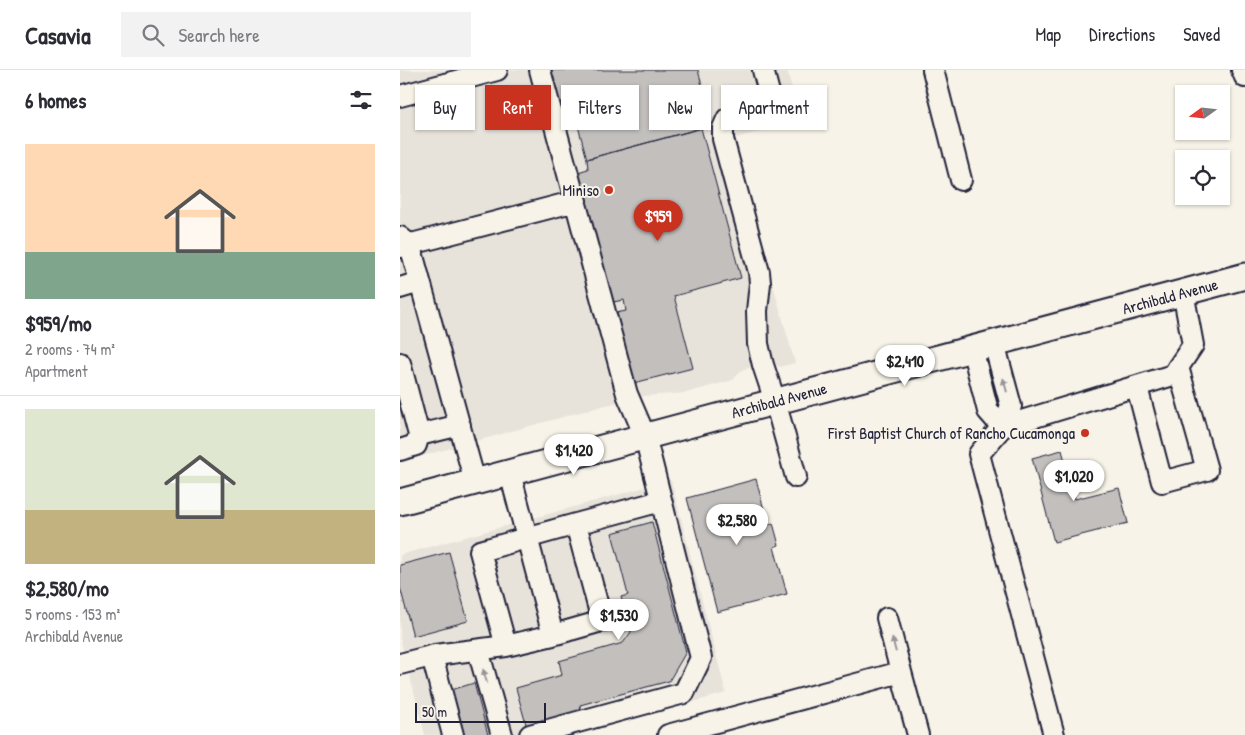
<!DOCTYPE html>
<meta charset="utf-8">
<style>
:root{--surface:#fff;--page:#f2f2f3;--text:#2b2b33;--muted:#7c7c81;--line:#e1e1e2;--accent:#c8321e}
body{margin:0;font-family:"Patrick Hand",sans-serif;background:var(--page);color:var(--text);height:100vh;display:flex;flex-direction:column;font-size:19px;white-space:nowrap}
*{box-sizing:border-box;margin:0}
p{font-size:16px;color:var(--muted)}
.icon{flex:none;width:28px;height:28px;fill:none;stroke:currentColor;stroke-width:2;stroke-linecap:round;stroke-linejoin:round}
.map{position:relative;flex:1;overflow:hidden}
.drawer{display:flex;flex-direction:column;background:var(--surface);width:400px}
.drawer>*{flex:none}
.hud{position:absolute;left:15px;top:15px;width:475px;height:45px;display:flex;gap:10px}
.needle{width:32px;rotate:255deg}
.controls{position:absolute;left:775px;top:15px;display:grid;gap:10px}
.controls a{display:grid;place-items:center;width:55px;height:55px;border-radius:0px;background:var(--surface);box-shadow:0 1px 4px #0004;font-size:25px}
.scale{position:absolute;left:15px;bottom:12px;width:131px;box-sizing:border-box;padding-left:5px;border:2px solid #22223b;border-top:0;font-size:14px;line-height:18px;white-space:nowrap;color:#22223b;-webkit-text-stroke:4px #f7f3e8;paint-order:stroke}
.price{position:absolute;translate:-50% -42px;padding:0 11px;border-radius:18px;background:#fff;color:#222;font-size:16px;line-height:32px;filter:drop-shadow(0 1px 2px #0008)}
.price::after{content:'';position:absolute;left:50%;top:30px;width:15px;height:11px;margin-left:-8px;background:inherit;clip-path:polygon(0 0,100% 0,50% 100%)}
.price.on{background:var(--accent);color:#fff}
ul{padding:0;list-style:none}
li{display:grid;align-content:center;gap:10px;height:265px;padding:0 25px}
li+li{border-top:1px solid var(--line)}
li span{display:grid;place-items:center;height:155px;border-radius:0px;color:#555}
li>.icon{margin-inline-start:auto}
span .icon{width:90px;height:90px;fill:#fffc;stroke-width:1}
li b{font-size:21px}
h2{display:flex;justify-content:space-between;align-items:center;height:60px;padding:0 25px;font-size:21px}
.pill{padding:0 18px;border-radius:0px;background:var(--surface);box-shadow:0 1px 4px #0004;font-size:18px;line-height:45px}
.pill.on{background:var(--accent);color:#fff}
header{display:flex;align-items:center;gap:30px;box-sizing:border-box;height:70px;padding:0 25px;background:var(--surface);border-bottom:1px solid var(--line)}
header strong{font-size:24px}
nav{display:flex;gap:28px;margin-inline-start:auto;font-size:18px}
.search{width:350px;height:45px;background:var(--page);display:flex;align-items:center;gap:12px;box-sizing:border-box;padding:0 18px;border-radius:0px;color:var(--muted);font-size:19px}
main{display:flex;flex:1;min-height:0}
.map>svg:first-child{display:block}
.built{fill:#e7e3db}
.building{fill:#c2bfbd;stroke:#22223b}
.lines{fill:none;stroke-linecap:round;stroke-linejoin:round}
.minor-casing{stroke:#22223b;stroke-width:24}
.major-casing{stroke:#22223b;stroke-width:29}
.minor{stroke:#f7f3e8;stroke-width:20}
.major{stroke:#f7f3e8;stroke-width:25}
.oneway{fill:#97959a}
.poi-dot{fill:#c8321e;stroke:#f7f3e8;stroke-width:2}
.labels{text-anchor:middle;stroke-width:4;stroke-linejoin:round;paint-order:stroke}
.poi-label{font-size:16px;fill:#22223b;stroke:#f7f3e8;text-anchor:end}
.street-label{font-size:16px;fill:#22223b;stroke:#f7f3e8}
</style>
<header>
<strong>Casavia</strong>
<div class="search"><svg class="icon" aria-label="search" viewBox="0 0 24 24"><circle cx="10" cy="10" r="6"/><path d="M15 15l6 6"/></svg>Search here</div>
<nav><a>Map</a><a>Directions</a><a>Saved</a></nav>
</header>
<main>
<section class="drawer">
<h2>6 homes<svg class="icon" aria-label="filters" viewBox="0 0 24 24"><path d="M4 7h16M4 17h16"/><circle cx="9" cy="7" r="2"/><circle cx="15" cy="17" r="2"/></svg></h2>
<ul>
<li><span style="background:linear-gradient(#ffd9b3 70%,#7fa58c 0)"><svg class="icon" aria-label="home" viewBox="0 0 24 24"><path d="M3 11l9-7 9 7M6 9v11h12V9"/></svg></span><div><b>$959/mo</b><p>2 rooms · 74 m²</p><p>Apartment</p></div></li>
<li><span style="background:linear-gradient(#dfe7d0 65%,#c2b280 0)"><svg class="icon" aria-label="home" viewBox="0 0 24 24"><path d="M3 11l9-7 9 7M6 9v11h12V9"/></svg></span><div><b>$2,580/mo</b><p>5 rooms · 153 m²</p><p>Archibald Avenue</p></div></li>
</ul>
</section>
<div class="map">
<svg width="845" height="665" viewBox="0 0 845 665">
<rect width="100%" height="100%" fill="#f7f3e8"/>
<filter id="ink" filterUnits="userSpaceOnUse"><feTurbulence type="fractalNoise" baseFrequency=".02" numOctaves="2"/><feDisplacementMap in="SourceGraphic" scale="10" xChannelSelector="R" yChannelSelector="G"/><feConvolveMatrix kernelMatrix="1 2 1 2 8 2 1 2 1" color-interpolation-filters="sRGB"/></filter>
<g filter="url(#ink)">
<path class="built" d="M 0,0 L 387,0 L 401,51 L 332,69 L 395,293 L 380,297 L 370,292 L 342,300 L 333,310 L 286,323 L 245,326 L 206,335 L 0,392 Z
M 271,410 L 326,623 L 173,665 L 25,665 L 0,568 L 0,485 Z"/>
<path class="building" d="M 151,0 L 298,0 L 311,49 L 308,50 L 310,56 L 187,89 L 178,56 L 167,59 Z
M 301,58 L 341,208 L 274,226 L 293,298 L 234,313 L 216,243 L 226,241 L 224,230 L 213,232 L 178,102 L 188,99 L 187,89 Z
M 662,380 L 675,429 L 719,418 L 728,453 L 654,472 L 632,388 Z
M 356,409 L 368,455 L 373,453 L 379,475 L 374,477 L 387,524 L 317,542 L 287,428 Z
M 252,452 L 286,582 L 269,611 L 180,635 L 182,643 L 127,658 L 116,618 L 162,605 L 159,591 L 223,573 L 231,562 L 221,527 L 228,525 L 212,463 Z
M 49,482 L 68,551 L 13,566 L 0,517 L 0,495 Z
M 74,613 L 88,665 L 60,665 L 48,621 Z"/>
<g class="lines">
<defs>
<path id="minor" d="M 363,0 L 372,34 L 327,49 L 323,58 L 323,69 L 359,202 L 360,213 L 357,241 L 358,274 L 363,295 L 375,331 L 396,407
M 533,0 L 561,110
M 842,0 L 845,7
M 0,26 L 97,0
M 0,167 L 10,175 L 75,412
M 0,177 L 176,131
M 0,218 L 20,212
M 594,273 L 611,336 L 602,357 L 579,384 L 654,665
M 572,278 L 588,341 L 602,357
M 0,293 L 19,365 L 60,355
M 737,317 L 762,412 L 807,400 L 778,297
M 602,357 L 773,305 L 793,275 L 783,222
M 0,380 L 16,375 L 19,365
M 487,548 L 501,602
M 153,565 L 202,551 L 176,454 L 261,431
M 106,576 L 80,481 L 176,454
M 78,580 L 102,665
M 32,586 L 53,665
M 0,594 L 35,585 L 106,576 L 153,565 L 110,403
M 130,665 L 284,623 L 301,588 L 245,366 L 227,324 L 140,0
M 268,665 L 501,602 L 518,665"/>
<path id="major" d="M 0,432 L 845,206"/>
</defs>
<use href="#minor" class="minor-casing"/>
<use href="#major" class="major-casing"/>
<use href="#minor" class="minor"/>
<use href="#major" class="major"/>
</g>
<defs><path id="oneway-solid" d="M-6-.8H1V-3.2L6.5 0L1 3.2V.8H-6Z" transform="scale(1.25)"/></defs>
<g class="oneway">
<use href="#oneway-solid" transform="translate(605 315) rotate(-105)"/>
<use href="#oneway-solid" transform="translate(494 575) rotate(-105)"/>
<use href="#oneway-solid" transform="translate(85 606) rotate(-106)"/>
</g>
</g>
<g class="poi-dot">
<circle cx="209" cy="120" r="5"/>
<circle cx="685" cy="363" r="5"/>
</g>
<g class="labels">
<g class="poi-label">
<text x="199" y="126">Miniso</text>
<text x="675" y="369">First Baptist Church of Rancho Cucamonga</text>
</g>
<g class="street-label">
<text transform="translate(770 226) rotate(-15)" y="6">Archibald Avenue</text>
<text transform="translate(379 330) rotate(-15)" y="6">Archibald Avenue</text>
</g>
</g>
</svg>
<div class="controls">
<a><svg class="needle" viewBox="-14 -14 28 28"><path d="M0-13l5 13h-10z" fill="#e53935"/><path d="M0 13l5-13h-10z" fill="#7c7c81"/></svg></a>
<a><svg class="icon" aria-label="locate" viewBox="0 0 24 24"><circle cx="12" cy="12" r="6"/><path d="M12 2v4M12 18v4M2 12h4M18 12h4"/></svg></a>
</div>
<div class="scale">50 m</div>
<b class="price on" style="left:258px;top:172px">$959</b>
<b class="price" style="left:505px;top:317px">$2,410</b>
<b class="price" style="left:174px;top:406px">$1,420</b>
<b class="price" style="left:674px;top:432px">$1,020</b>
<b class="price" style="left:337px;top:476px">$2,580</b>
<b class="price" style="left:219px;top:571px">$1,530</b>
<div class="hud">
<a class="pill">Buy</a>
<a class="pill on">Rent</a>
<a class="pill">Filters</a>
<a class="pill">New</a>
<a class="pill">Apartment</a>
</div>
</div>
</main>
